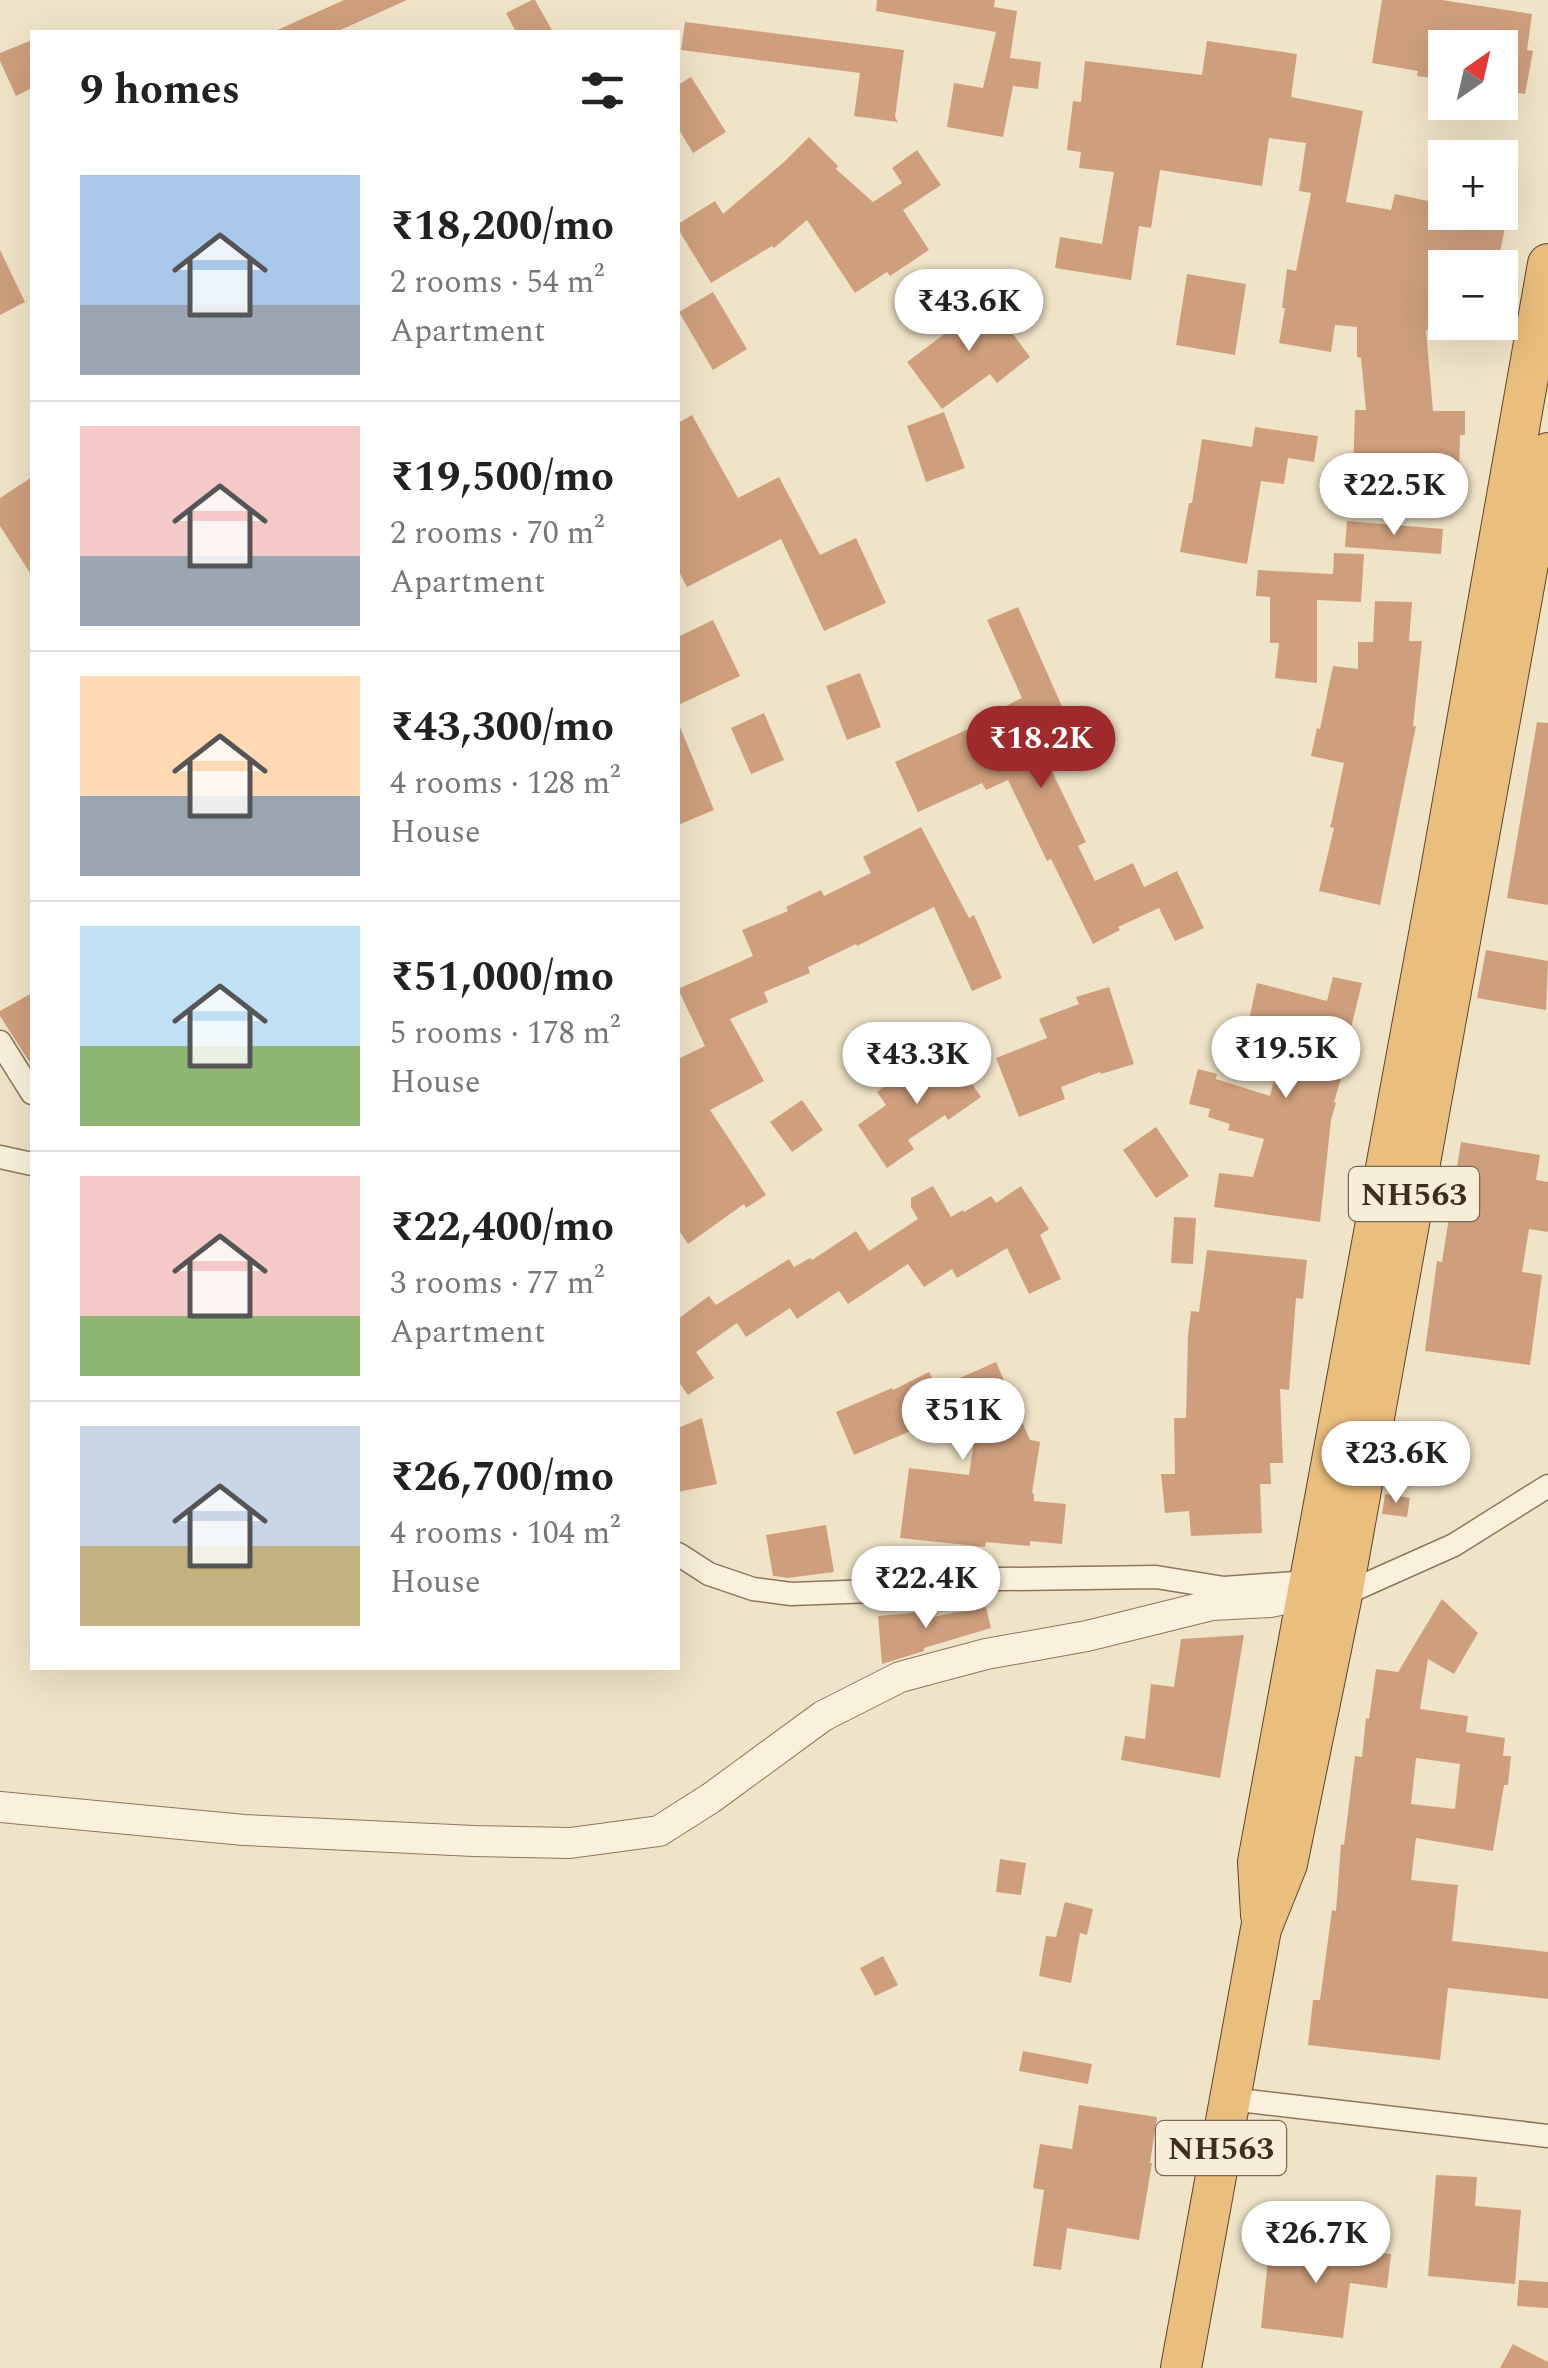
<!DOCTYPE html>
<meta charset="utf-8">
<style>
:root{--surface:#fff;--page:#f2f2f2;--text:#222;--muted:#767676;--line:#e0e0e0;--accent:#9e2a2b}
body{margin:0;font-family:Spectral,serif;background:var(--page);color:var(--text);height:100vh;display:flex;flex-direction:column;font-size:38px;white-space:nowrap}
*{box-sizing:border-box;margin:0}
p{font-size:32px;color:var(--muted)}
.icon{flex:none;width:55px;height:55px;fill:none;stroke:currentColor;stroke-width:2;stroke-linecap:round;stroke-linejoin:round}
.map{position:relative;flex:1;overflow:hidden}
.sheet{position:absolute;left:30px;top:30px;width:650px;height:1640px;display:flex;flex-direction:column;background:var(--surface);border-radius:0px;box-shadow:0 10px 40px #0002}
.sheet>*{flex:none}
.needle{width:65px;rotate:34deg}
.buttons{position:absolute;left:1428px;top:30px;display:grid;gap:20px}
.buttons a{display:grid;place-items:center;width:90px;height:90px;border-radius:0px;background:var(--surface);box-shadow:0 10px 40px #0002;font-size:50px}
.price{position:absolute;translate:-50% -85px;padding:0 22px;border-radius:35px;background:#fff;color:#222;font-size:32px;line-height:65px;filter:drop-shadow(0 2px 5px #0008)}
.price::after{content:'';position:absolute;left:50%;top:60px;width:30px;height:22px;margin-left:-15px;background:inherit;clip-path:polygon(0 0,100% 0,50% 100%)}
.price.current{background:var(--accent);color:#fff}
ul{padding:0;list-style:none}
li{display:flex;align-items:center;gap:30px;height:250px;padding:0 50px}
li+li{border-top:2px solid var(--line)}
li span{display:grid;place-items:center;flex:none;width:280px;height:200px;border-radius:0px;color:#555}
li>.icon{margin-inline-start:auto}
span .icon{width:120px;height:120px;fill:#fffc;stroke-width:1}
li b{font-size:42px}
h2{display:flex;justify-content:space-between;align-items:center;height:120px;padding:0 50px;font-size:42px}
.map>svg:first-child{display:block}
.building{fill:#cf9f7d;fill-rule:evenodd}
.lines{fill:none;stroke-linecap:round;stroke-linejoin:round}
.minor-casing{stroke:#8d765c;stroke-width:25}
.tertiary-casing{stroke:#8d765c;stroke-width:32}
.trunk-casing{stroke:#5b4430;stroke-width:42}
.minor{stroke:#faf1dc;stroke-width:22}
.tertiary{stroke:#faf1dc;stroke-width:30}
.trunk{stroke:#eabe7c;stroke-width:40}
.labels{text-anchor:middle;stroke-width:8;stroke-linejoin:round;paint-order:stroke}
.shield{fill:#f7eed8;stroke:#756857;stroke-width:2.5}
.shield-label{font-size:32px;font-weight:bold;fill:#3d2e20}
</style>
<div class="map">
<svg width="1548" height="2368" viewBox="0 0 1548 2368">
<rect width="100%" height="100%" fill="#f0e4c8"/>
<path class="building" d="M 344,0 L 407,0 L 336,32 L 273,32 Z
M 532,0 L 535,0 L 553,32 L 516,32 L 506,13 Z
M 877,0 L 995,0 L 994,7 L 1017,11 L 1010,58 L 1041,62 L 1038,89 L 1013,86 L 1003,137 L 947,127 L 954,83 L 983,88 L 996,32 L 876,11 Z
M 1382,0 L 1442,0 L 1532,14 L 1527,50 L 1533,51 L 1525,94 L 1500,90 L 1500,48 L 1445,48 L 1445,80 L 1417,76 L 1418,71 L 1372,63 Z
M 685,22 L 904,50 L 895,117 L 898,122 L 854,116 L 860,73 L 681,50 Z
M 32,40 L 32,88 L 16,96 L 0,61 L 0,53 Z
M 1207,41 L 1297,54 L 1291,97 L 1363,111 L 1346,202 L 1391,210 L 1395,194 L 1442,204 L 1440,212 L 1508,212 L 1497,268 L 1478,268 L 1445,261 L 1445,333 L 1426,330 L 1433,411 L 1465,411 L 1465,435 L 1460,435 L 1459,478 L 1353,474 L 1355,410 L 1366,410 L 1361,358 L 1357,357 L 1357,327 L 1335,325 L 1331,352 L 1279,343 L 1285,308 L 1282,308 L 1287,269 L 1296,271 L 1311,193 L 1299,191 L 1306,143 L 1269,138 L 1262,186 L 1160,170 L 1151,228 L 1139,226 L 1131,280 L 1055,268 L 1060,237 L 1102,244 L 1114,172 L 1079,168 L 1081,152 L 1067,150 L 1073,101 L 1081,102 L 1085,61 L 1202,75 Z
M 691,77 L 726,132 L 693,153 L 678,128 L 678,85 Z
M 809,137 L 838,166 L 836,169 L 873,202 L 902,183 L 892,168 L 917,150 L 941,185 L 903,210 L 929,250 L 890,276 L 887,272 L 855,293 L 807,220 L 774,248 L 772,246 L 711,283 L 678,229 L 678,224 L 715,201 L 723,214 L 784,162 Z
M 0,250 L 25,302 L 0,315 Z
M 1187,274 L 1246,284 L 1235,355 L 1176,345 Z
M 713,292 L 747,349 L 713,370 L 679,312 Z
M 984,295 L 1030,357 L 997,383 L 990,374 L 942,409 L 907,362 L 954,327 L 949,321 Z
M 944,412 L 965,468 L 926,482 L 907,426 Z
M 692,415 L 738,498 L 779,477 L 820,555 L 856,538 L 886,603 L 824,631 L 781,539 L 687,587 L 678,570 L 678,423 Z
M 1255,427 L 1318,436 L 1314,462 L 1288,458 L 1284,484 L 1261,481 L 1247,564 L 1180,552 L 1189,503 L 1192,503 L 1202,439 L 1252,447 Z
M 32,477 L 32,576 L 0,526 L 0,498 Z
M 1347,521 L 1443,529 L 1441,554 L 1345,547 Z
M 1334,553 L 1364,554 L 1361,602 L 1317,600 L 1317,683 L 1275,678 L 1279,643 L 1270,643 L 1270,597 L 1256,596 L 1258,570 L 1333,574 Z
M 1375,601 L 1412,602 L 1409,641 L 1422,641 L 1413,726 L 1416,726 L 1380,905 L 1319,891 L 1334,828 L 1330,827 L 1332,820 L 1344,763 L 1311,756 L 1317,728 L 1320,729 L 1333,666 L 1358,669 L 1358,642 L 1373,642 Z
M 1018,607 L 1079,745 L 1046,759 L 1086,842 L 1078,846 L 1095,881 L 1133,863 L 1144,887 L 1177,871 L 1204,928 L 1175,941 L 1159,908 L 1118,927 L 1120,930 L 1093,944 L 1051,859 L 1047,861 L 1008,780 L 986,790 L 982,783 L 918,812 L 895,762 L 1002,714 L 1000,709 L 1022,698 L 987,620 Z
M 713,620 L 740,676 L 678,705 L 678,637 Z
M 860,673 L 881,727 L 847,740 L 826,686 Z
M 764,713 L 784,760 L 751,774 L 731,728 Z
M 678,722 L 714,810 L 678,825 Z
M 1537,722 L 1548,723 L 1548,905 L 1507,898 Z
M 921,827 L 969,918 L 974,915 L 1002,978 L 972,991 L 934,907 L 857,946 L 856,944 L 808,967 L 810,973 L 764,992 L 768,1002 L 730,1019 L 764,1081 L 710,1110 L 766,1195 L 746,1208 L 744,1204 L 688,1244 L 678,1229 L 678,1059 L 705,1046 L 678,989 L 753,956 L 742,930 L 788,911 L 786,907 L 821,890 L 824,896 L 871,873 L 863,857 Z
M 1486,950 L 1548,961 L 1546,1010 L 1477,998 Z
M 1333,977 L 1362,983 L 1348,1040 L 1351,1040 L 1346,1062 L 1334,1102 L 1336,1103 L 1331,1120 L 1320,1222 L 1214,1207 L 1219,1173 L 1253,1177 L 1264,1139 L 1228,1130 L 1230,1124 L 1208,1117 L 1210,1109 L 1189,1104 L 1198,1069 L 1217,1074 L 1216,1079 L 1270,1096 L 1283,1047 L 1245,1038 L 1257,983 L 1327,1001 Z
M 1109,987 L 1134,1064 L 1101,1074 L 1100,1072 L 1061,1087 L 1065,1099 L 1019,1117 L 996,1058 L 1047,1038 L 1039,1019 L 1079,1004 L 1076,997 Z
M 32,993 L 32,1066 L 0,1016 L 0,1011 Z
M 949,1051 L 981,1097 L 948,1120 L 945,1115 L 908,1140 L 914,1149 L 887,1168 L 858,1125 L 886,1105 L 877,1092 L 902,1075 L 907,1081 Z
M 802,1100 L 823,1130 L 792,1152 L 770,1122 Z
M 1156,1127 L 1189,1176 L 1156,1198 L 1123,1150 Z
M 1461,1142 L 1540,1155 L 1536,1180 L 1548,1182 L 1548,1232 L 1529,1229 L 1522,1272 L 1542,1275 L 1530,1365 L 1425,1351 L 1437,1261 L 1442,1262 Z
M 933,1186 L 951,1217 L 963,1210 L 964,1212 L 991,1196 L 996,1203 L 1021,1186 L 1049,1229 L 1040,1235 L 1061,1279 L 1029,1294 L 1007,1248 L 957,1278 L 952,1269 L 924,1287 L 908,1264 L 848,1304 L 839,1291 L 797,1319 L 790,1308 L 746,1337 L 737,1323 L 696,1352 L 714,1378 L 688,1395 L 678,1381 L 678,1319 L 709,1296 L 716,1305 L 789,1259 L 794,1267 L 810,1258 L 812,1260 L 856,1231 L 869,1251 L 918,1219 L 911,1207 L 911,1198 Z
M 1174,1217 L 1196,1218 L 1193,1264 L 1171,1263 Z
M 1207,1250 L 1307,1260 L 1303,1299 L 1296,1298 L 1289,1390 L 1280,1389 L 1283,1463 L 1270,1463 L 1271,1484 L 1260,1484 L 1262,1533 L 1191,1536 L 1189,1511 L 1165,1513 L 1161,1474 L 1175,1474 L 1174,1418 L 1186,1418 L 1188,1336 L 1191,1311 L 1199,1312 Z
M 996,1362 L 1030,1440 L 1040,1442 L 1032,1493 L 1034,1494 L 1034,1501 L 1066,1504 L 1062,1544 L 1030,1541 L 1030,1546 L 986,1542 L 985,1547 L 900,1538 L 909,1468 L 969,1475 L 975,1433 L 964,1408 L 913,1434 L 913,1430 L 854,1455 L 836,1412 L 892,1388 L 893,1390 L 929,1372 L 937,1388 Z
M 702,1418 L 717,1484 L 678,1492 L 678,1428 Z
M 1385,1494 L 1410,1498 L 1407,1517 L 1382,1514 Z
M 826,1525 L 834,1572 L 788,1578 L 773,1576 L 766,1535 Z
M 1442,1599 L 1478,1633 L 1454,1674 L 1428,1659 L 1420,1709 L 1468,1716 L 1466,1732 L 1505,1738 L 1503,1756 L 1511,1756 L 1508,1785 L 1504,1785 L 1493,1851 L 1416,1838 L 1411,1880 L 1458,1885 L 1452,1941 L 1548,1952 L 1548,1999 L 1448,1988 L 1440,2060 L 1308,2045 L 1313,2000 L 1320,2000 L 1332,1910 L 1336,1911 L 1341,1844 L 1344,1845 L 1355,1756 L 1362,1757 L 1366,1718 L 1369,1719 L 1376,1669 L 1398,1672 ZM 1416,1758 L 1460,1764 L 1455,1809 L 1411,1804 Z
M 986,1607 L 991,1628 L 924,1648 L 924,1651 L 882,1664 L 878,1616 L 922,1612 L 922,1619 Z
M 1244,1635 L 1220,1778 L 1121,1760 L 1125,1736 L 1145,1739 L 1151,1684 L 1174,1687 L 1181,1639 Z
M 1000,1859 L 1026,1863 L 1021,1895 L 996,1892 Z
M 1065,1902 L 1093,1909 L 1087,1935 L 1080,1933 L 1071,1983 L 1039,1976 L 1046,1936 L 1056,1937 Z
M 883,1956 L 898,1985 L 875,1996 L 860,1968 Z
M 1023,2051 L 1092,2064 L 1088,2084 L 1019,2071 Z
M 1079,2105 L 1157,2117 L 1150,2163 L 1152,2163 L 1139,2240 L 1067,2228 L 1061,2270 L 1033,2266 L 1044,2190 L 1033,2188 L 1040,2144 L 1072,2149 Z
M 1436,2175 L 1477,2177 L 1475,2206 L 1521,2210 L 1515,2284 L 1428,2276 Z
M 1270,2240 L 1391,2254 L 1387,2288 L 1350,2283 L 1343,2338 L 1261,2328 Z
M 1519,2280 L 1548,2282 L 1548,2308 L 1517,2306 Z
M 1513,2344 L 1548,2362 L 1548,2368 L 1500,2368 Z"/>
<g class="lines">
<defs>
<path id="minor" d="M 0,1042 L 32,1093
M 0,1157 L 32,1164
M 678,1554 L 709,1574 L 753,1589 L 791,1594 L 873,1591 L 933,1580 L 1156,1577 L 1224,1588 L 1309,1582
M 1342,1595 L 1454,1545 L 1548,1486
M 1230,2099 L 1548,2136"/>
<path id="tertiary" d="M 0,1807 L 244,1830 L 474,1841 L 570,1843 L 659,1831 L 711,1798 L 823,1716 L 900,1677 L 986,1654 L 1087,1636 L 1212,1605 L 1270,1602 L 1308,1594 L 1324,1595"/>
<path id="trunk" d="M 1261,1915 L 1258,1862 L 1440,875 L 1548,264
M 1181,2368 L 1261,1929 L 1287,1864 L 1342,1595 L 1548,453"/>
</defs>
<use href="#minor" class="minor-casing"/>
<use href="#tertiary" class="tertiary-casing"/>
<use href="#trunk" class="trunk-casing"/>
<use href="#minor" class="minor"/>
<use href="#tertiary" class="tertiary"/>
<use href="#trunk" class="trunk"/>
</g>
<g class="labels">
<g class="shield">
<rect x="1349" y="1167" width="130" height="54" rx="8"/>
<rect x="1156" y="2121" width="130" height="54" rx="8"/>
</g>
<g class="shield-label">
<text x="1414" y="1205">NH563</text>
<text x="1221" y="2159">NH563</text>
</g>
</g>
</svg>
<div class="buttons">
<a><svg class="needle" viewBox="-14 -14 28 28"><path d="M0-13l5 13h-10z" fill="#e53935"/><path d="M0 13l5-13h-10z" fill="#767676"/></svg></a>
<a>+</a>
<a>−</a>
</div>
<b class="price" style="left:969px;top:354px">₹43.6K</b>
<b class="price" style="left:1394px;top:538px">₹22.5K</b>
<b class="price current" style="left:1041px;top:791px">₹18.2K</b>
<b class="price" style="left:1286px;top:1101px">₹19.5K</b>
<b class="price" style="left:917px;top:1107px">₹43.3K</b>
<b class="price" style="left:963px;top:1463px">₹51K</b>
<b class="price" style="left:1396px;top:1506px">₹23.6K</b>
<b class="price" style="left:926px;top:1631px">₹22.4K</b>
<b class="price" style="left:1316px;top:2286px">₹26.7K</b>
<section class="sheet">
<h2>9 homes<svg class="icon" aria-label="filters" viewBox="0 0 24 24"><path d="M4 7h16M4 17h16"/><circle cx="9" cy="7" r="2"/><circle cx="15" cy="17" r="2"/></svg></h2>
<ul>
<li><span style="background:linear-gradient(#a9c7e8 65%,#9aa5b1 0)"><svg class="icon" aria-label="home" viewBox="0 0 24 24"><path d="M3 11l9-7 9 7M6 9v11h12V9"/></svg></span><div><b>₹18,200/mo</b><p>2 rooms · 54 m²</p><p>Apartment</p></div></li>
<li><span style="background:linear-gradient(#f6c9c9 65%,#9aa5b1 0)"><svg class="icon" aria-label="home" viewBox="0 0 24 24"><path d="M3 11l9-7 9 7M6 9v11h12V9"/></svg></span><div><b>₹19,500/mo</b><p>2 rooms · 70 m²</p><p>Apartment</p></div></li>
<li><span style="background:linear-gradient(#ffd9b3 60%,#9aa5b1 0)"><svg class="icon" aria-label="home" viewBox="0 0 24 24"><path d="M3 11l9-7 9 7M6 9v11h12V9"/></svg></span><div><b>₹43,300/mo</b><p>4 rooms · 128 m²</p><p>House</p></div></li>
<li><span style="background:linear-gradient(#bfe0f5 60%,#8fb573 0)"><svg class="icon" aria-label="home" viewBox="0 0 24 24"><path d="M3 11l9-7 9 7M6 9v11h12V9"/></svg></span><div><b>₹51,000/mo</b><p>5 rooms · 178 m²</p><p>House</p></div></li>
<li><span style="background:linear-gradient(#f6c9c9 70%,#8fb573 0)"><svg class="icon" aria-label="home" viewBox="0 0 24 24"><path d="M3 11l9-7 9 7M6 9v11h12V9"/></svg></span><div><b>₹22,400/mo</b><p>3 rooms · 77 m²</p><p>Apartment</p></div></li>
<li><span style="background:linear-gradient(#c9d6e8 60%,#c2b280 0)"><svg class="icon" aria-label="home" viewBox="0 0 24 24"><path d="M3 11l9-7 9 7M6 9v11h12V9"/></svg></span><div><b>₹26,700/mo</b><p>4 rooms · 104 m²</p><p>House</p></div></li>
</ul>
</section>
</div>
